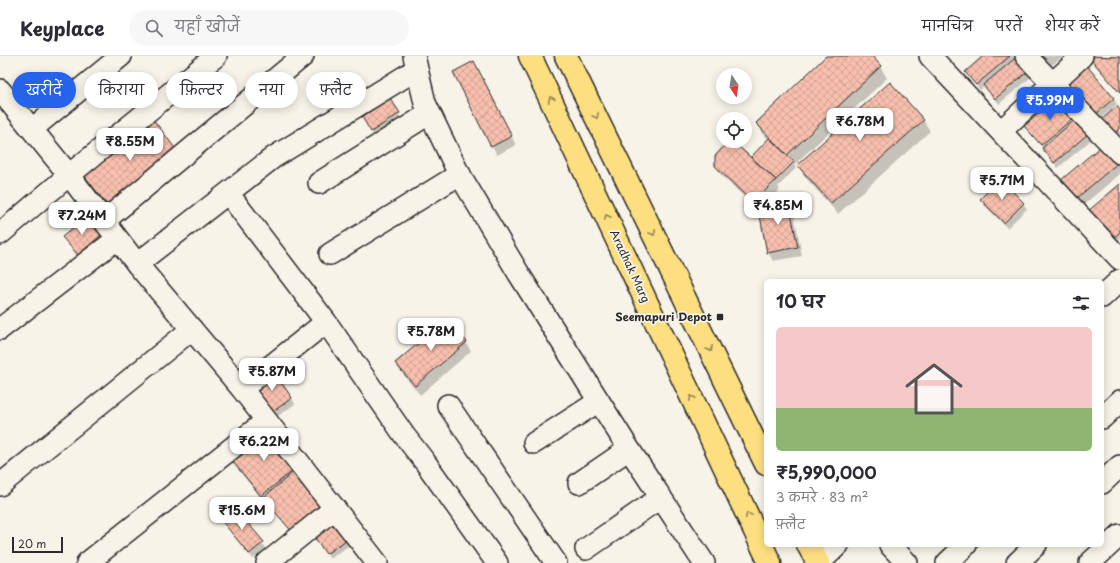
<!DOCTYPE html>
<html lang="hi">
<meta charset="utf-8">
<style>
:root{--surface:#fff;--page:#f7f7f7;--text:#2b2b33;--muted:#7c7c81;--line:#e1e1e2;--accent:#2563eb}
body{margin:0;font-family:"Playpen Sans","Playpen Sans Deva",sans-serif;background:var(--page);color:var(--text);height:100vh;display:flex;flex-direction:column;font-size:15px;white-space:nowrap}
*{box-sizing:border-box;margin:0}
p{font-size:13px;color:var(--muted)}
.icon{flex:none;width:22px;height:22px;fill:none;stroke:currentColor;stroke-width:2;stroke-linecap:round;stroke-linejoin:round}
.map{position:relative;flex:1;overflow:hidden}
.drawer{position:absolute;left:764px;top:223px;width:340px;height:268px;display:flex;flex-direction:column;background:var(--surface);border-radius:6px;box-shadow:0 2px 10px #0003}
.drawer>*{flex:none}
.top-card{position:absolute;left:12px;top:16px;width:380px;height:36px;display:flex;gap:8px}
.needle{width:26px;rotate:168deg}
.tools{position:absolute;left:716px;top:12px;display:grid;gap:8px}
.tools a{display:grid;place-items:center;width:36px;height:36px;border-radius:50%;background:var(--surface);box-shadow:0 2px 10px #0003;font-size:20px}
.scale{position:absolute;left:12px;bottom:10px;width:51px;box-sizing:border-box;padding-left:4px;border:2px solid #2b2b2b;border-top:0;font-size:11px;line-height:14px;white-space:nowrap;color:#2b2b2b;-webkit-text-stroke:3px #f7f3e8;paint-order:stroke}
.price{position:absolute;translate:-50% -34px;padding:0 9px;border-radius:8px;background:#fff;color:#222;font-size:13px;line-height:26px;filter:drop-shadow(0 1px 2px #0008)}
.price::after{content:'';position:absolute;left:50%;top:24px;width:12px;height:9px;margin-left:-6px;background:inherit;clip-path:polygon(0 0,100% 0,50% 100%)}
.price.on{background:var(--accent);color:#fff}
ul{padding:0;list-style:none}
li{display:grid;align-content:center;gap:8px;height:212px;padding:0 12px}
li+li{border-top:1px solid var(--line)}
li span{display:grid;place-items:center;height:124px;border-radius:6px;color:#555}
li>.icon{margin-inline-start:auto}
span .icon{width:72px;height:72px;fill:#fffc;stroke-width:1}
li b{font-size:17px}
h2{display:flex;justify-content:space-between;align-items:center;height:48px;padding:0 12px;font-size:17px}
.tag{padding:0 14px;border-radius:18px;background:var(--surface);box-shadow:0 2px 10px #0003;font-size:14px;line-height:36px}
.tag.on{background:var(--accent);color:#fff}
header{display:flex;align-items:center;gap:24px;box-sizing:border-box;height:56px;padding:0 20px;background:var(--surface);border-bottom:1px solid var(--line)}
header strong{font-size:19px}
nav{display:flex;gap:22px;margin-inline-start:auto;font-size:14px}
.search{width:280px;height:36px;background:var(--page);display:flex;align-items:center;gap:10px;box-sizing:border-box;padding:0 14px;border-radius:22px;color:var(--muted);font-size:15px}
.map>svg:first-child{display:block}
.shadow{fill:#0003}
.building{fill:url(#building-cross-hatch);stroke:#2b2b2b}
.lines{fill:none;stroke-linecap:round;stroke-linejoin:round}
.minor-casing{stroke:#2b2b2b;stroke-width:24}
.major-casing{stroke:#2b2b2b;stroke-width:25}
.minor{stroke:#f7f3e8;stroke-width:21}
.major{stroke:#fedf80;stroke-width:22}
.oneway{stroke:#948556}
.poi-dot{fill:#2b2b2b;stroke:#f7f3e8;stroke-width:1.5}
.labels{text-anchor:middle;stroke-width:3.5;stroke-linejoin:round;paint-order:stroke}
.street-label{font-size:11px;fill:#2b2b2b;stroke:#f7f3e8}
.poi-label{font-size:11px;font-weight:bold;fill:#2b2b2b;stroke:#f7f3e8;text-anchor:end}
</style>
<header>
<strong>Keyplace</strong>
<div class="search"><svg class="icon" aria-label="search" viewBox="0 0 24 24"><circle cx="10" cy="10" r="6"/><path d="M15 15l6 6"/></svg>यहाँ खोजें</div>
<nav><a>मानचित्र</a><a>परतें</a><a>शेयर करें</a></nav>
</header>
<div class="map">
<svg width="1120" height="507" viewBox="0 0 1120 507">
<defs>
<pattern id="building-cross-hatch" width="8" height="8" patternUnits="userSpaceOnUse"><rect width="8" height="8" fill="#f7bfad"/><path d="M0 0l8 8M0 8l8-8" fill="none" stroke="#d4a495"/></pattern>
</defs>
<rect width="100%" height="100%" fill="#f7f3e8"/>
<filter id="ink" filterUnits="userSpaceOnUse"><feTurbulence type="fractalNoise" baseFrequency=".025" numOctaves="2"/><feDisplacementMap in="SourceGraphic" scale="8" xChannelSelector="R" yChannelSelector="G"/><feConvolveMatrix kernelMatrix="1 2 1 2 8 2 1 2 1" color-interpolation-filters="sRGB"/></filter>
<g filter="url(#ink)">
<path class="shadow" d="M 828,0 L 870,0 L 880,10 L 887,22 L 794,109 L 796,112 L 778,131 L 780,134 L 765,148 L 788,144 L 793,153 L 802,200 L 773,205 L 768,196 L 760,154 L 759,155 L 721,119 L 716,110 L 754,105 L 752,101 L 769,84 L 763,78 L 757,67 Z
M 985,0 L 1021,0 L 1035,18 L 999,48 L 985,30 L 980,34 L 966,16 Z
M 1042,0 L 1063,0 L 1051,10 Z
M 1089,0 L 1118,0 L 1120,2 L 1120,38 Z
M 478,15 L 516,89 L 497,99 L 492,90 Z
M 1068,26 L 1113,42 L 1117,48 L 1100,63 Z
M 1058,42 L 1088,77 L 1092,83 L 1058,112 L 1026,70 Z
M 390,44 L 402,64 L 375,81 L 366,67 Z
M 1120,55 L 1120,91 L 1111,74 Z
M 149,61 L 117,164 L 87,125 L 81,114 Z
M 923,64 L 930,75 L 838,158 L 805,121 L 798,109 Z
M 1120,102 L 1120,118 L 1082,150 L 1067,133 L 1062,124 Z
M 1120,129 L 1120,189 L 1093,165 Z
M 981,143 L 1023,147 L 1027,153 L 1007,172 L 984,149 Z
M 85,162 L 101,180 L 104,185 L 82,204 L 67,187 L 64,181 Z
M 466,287 L 471,295 L 420,339 L 401,316 L 396,308 Z
M 254,330 L 292,342 L 295,348 L 275,362 Z
M 267,372 L 351,488 L 330,503 L 312,475 L 300,486 L 268,447 L 267,449 L 235,410 L 230,402 Z
M 235,453 L 267,493 L 253,503 L 222,464 Z"/>
<path class="building" d="M 826,0 L 872,0 L 881,10 L 787,99 L 756,67 Z
M 983,0 L 1010,0 L 976,29 L 965,16 Z
M 1018,0 L 1032,12 L 995,43 L 983,29 Z
M 1088,0 L 1120,1 L 1120,37 Z
M 1082,4 L 1114,42 L 1096,58 L 1063,20 Z
M 474,5 L 512,80 L 491,91 L 453,16 Z
M 890,26 L 924,64 L 831,147 L 797,109 Z
M 1059,41 L 1076,60 L 1041,89 L 1024,70 Z
M 390,42 L 400,57 L 371,76 L 362,61 Z
M 1117,50 L 1120,54 L 1120,73 L 1113,79 L 1101,64 Z
M 150,59 L 180,99 L 110,153 L 80,114 Z
M 1077,62 L 1089,77 L 1054,107 L 1042,92 Z
M 769,82 L 794,106 L 776,124 L 751,101 Z
M 1107,85 L 1120,105 L 1077,142 L 1061,124 Z
M 725,89 L 737,89 L 776,124 L 753,147 L 715,110 L 715,100 Z
M 1000,123 L 1024,147 L 1004,167 L 980,143 Z
M 1120,128 L 1120,176 L 1111,184 L 1087,156 Z
M 788,143 L 798,191 L 767,197 L 758,149 Z
M 86,161 L 101,179 L 78,199 L 62,181 Z
M 447,263 L 467,286 L 415,330 L 395,307 Z
M 274,316 L 292,342 L 271,357 L 253,330 Z
M 267,371 L 299,410 L 261,440 L 229,401 Z
M 298,412 L 329,448 L 294,478 L 263,442 Z
M 235,452 L 264,486 L 249,498 L 221,464 Z
M 333,461 L 349,482 L 326,498 L 311,476 Z"/>
<g class="lines">
<defs>
<path id="minor" d="M 414,0 L 425,47 L 457,114 L 519,218 L 629,393 L 704,507
M 930,0 L 1120,203
M 1026,0 L 1120,97
M 0,34 L 69,119 L 137,208 L 242,333 L 377,507
M 32,73 L 121,0
M 1001,75 L 1082,0
M 319,127 L 430,57
M 228,137 L 326,266 L 404,379 L 425,406 L 497,507
M 104,165 L 303,0
M 0,178 L 69,119 L 216,0
M 330,198 L 460,118
M 137,208 L 274,101 L 417,13
M 1102,241 L 1120,224
M 0,273 L 117,183
M 242,333 L 326,266
M 448,349 L 556,507
M 1102,362 L 1120,345
M 534,387 L 599,345
M 579,427 L 629,393
M 1102,427 L 1120,410
M 0,429 L 192,273
M 890,489 L 907,507
M 586,493 L 661,441
M 87,507 L 266,365
M 267,507 L 335,452
M 819,507 L 838,489
M 947,507 L 966,489
M 1017,507 L 1036,489
M 1090,507 L 1120,479"/>
<path id="major" d="M 530,0 L 770,507
M 566,0 L 766,408
M 808,489 L 818,507"/>
</defs>
<use href="#minor" class="minor-casing"/>
<use href="#major" class="major-casing"/>
<use href="#minor" class="minor"/>
<use href="#major" class="major"/>
</g>
<defs><path id="oneway-chevron" d="M-2-3.5L2.5 0L-2 3.5" fill="none" stroke-width="1.6" stroke-linecap="round" stroke-linejoin="round"/></defs>
<g class="oneway">
<use href="#oneway-chevron" transform="translate(551 43) rotate(-115)"/>
<use href="#oneway-chevron" transform="translate(596 60) rotate(64)"/>
<use href="#oneway-chevron" transform="translate(607 161) rotate(-115)"/>
<use href="#oneway-chevron" transform="translate(653 177) rotate(64)"/>
<use href="#oneway-chevron" transform="translate(710 293) rotate(64)"/>
<use href="#oneway-chevron" transform="translate(692 342) rotate(-115)"/>
<use href="#oneway-chevron" transform="translate(748 459) rotate(-115)"/>
</g>
</g>
<rect class="poi-dot" x="716" y="257" width="8" height="8" rx="2"/>
<g class="labels">
<g class="street-label">
<text transform="translate(630 210) rotate(65)" y="4">Aradhak Marg</text>
</g>
<g class="poi-label">
<text x="712" y="265">Seemapuri Depot</text>
</g>
</g>
</svg>
<div class="tools">
<a><svg class="needle" viewBox="-14 -14 28 28"><path d="M0-13l5 13h-10z" fill="#e53935"/><path d="M0 13l5-13h-10z" fill="#7c7c81"/></svg></a>
<a><svg class="icon" aria-label="locate" viewBox="0 0 24 24"><circle cx="12" cy="12" r="6"/><path d="M12 2v4M12 18v4M2 12h4M18 12h4"/></svg></a>
</div>
<div class="scale">20 m</div>
<b class="price on" style="left:1050px;top:65px">₹5.99M</b>
<b class="price" style="left:860px;top:86px">₹6.78M</b>
<b class="price" style="left:130px;top:106px">₹8.55M</b>
<b class="price" style="left:1002px;top:145px">₹5.71M</b>
<b class="price" style="left:778px;top:170px">₹4.85M</b>
<b class="price" style="left:82px;top:180px">₹7.24M</b>
<b class="price" style="left:431px;top:296px">₹5.78M</b>
<b class="price" style="left:272px;top:336px">₹5.87M</b>
<b class="price" style="left:264px;top:406px">₹6.22M</b>
<b class="price" style="left:242px;top:475px">₹15.6M</b>
<div class="top-card">
<a class="tag on">खरीदें</a>
<a class="tag">किराया</a>
<a class="tag">फ़िल्टर</a>
<a class="tag">नया</a>
<a class="tag">फ़्लैट</a>
</div>
<section class="drawer">
<h2>10 घर<svg class="icon" aria-label="filters" viewBox="0 0 24 24"><path d="M4 7h16M4 17h16"/><circle cx="9" cy="7" r="2"/><circle cx="15" cy="17" r="2"/></svg></h2>
<ul>
<li><span style="background:linear-gradient(#f6c9c9 65%,#8fb573 0)"><svg class="icon" aria-label="home" viewBox="0 0 24 24"><path d="M3 11l9-7 9 7M6 9v11h12V9"/></svg></span><div><b>₹5,990,000</b><p>3 कमरे · 83 m²</p><p>फ़्लैट</p></div></li>
</ul>
</section>
</div>
